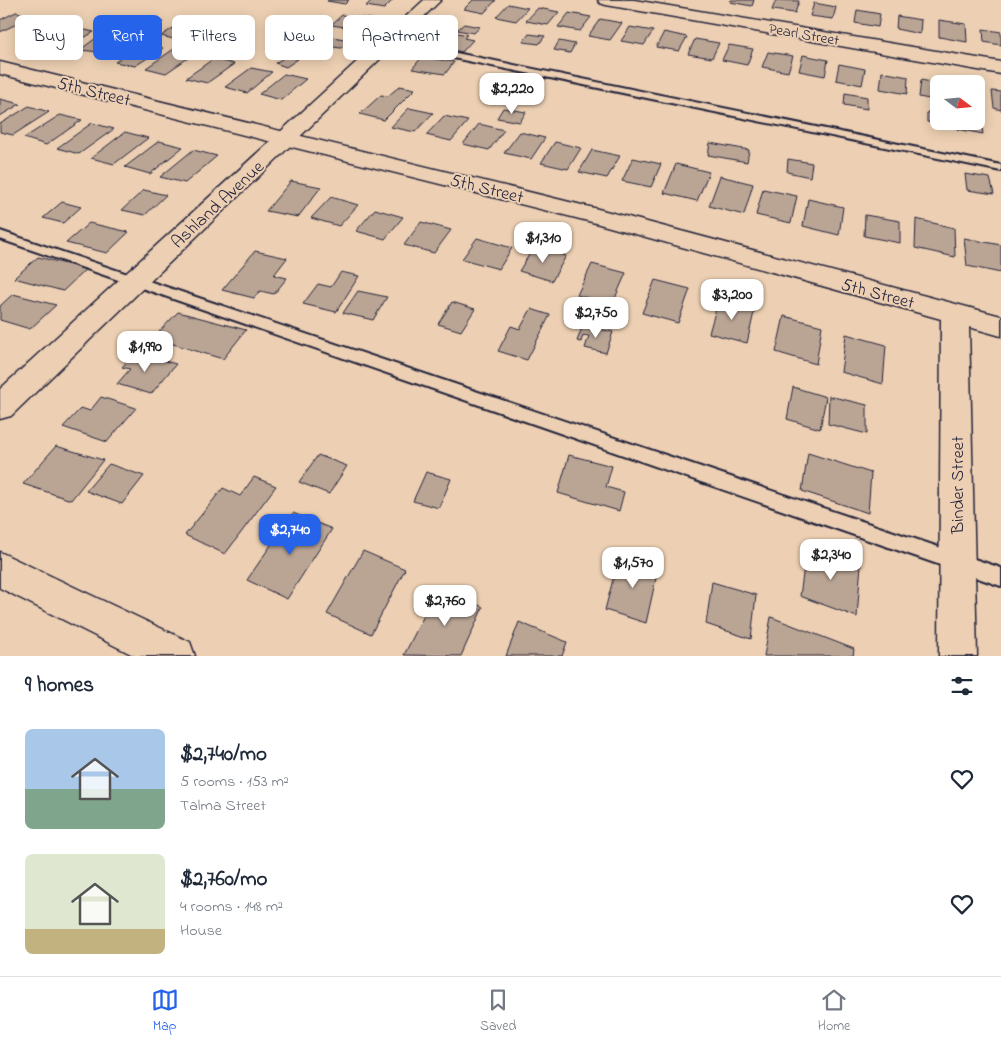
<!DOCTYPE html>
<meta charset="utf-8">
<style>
:root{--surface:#fff;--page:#f6f6f7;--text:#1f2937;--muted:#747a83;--line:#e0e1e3;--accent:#2563eb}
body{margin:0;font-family:"Indie Flower",sans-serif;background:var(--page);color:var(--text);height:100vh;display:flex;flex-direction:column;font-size:19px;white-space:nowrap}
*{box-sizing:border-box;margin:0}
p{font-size:16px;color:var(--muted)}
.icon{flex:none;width:28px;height:28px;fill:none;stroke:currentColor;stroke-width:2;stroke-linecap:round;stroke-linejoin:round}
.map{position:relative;height:656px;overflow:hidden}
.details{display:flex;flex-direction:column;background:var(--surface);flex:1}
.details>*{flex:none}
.hud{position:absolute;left:15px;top:15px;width:500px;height:45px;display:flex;gap:10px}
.needle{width:32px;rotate:106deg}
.tools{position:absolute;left:930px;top:75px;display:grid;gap:10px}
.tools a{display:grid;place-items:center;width:55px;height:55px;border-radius:8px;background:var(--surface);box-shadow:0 2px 12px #0003;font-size:25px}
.price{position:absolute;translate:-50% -42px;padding:0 11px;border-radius:10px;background:#fff;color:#222;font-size:16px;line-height:32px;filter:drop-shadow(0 1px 2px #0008)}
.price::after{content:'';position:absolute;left:50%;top:30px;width:15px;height:11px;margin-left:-8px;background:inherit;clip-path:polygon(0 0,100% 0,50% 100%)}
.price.active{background:var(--accent);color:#fff}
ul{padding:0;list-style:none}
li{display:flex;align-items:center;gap:15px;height:125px;padding:0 25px}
li span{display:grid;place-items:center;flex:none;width:140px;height:100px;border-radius:8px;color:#555}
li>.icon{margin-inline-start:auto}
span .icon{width:60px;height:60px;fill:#fffc;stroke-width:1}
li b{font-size:21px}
h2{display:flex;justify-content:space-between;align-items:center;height:60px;padding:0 25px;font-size:21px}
.tag{padding:0 18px;border-radius:8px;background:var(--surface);box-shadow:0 2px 12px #0003;font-size:18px;line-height:45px}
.tag.active{background:var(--accent);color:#fff}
.dock{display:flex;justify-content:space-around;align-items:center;height:70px;border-top:1px solid var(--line);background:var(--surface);font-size:14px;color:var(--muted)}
.dock a{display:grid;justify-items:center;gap:2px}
.dock .active{color:var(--accent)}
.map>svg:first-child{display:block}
.building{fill:#baa595;stroke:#22223b}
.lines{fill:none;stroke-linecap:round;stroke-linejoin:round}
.service-casing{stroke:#22223b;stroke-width:4}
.minor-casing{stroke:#22223b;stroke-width:3}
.tertiary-casing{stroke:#22223b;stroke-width:3}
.service{fill:#edd0b3;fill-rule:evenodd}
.minor{fill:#edd0b3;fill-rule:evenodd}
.tertiary{fill:#edd0b3;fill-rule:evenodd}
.labels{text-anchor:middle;stroke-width:4;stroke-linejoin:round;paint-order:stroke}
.far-street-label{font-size:15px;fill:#22223b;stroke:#edd0b3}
.street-label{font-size:18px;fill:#22223b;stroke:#edd0b3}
</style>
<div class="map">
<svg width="1001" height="656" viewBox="0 0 1001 656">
<rect width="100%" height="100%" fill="#edd0b3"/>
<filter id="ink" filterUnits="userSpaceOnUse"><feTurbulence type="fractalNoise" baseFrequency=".02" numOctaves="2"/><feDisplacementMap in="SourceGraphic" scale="10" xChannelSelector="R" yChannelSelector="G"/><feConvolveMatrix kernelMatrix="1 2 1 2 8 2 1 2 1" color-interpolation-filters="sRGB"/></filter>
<g filter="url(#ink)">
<path class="building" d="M 328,0 L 349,0 L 345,4 L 327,1 Z
M 372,0 L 393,0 L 384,9 L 366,6 Z
M 473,0 L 496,0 L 484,13 L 464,9 Z
M 731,0 L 754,0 L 752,6 L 730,2 Z
M 776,0 L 799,1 L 795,13 L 772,10 Z
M 814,3 L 836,7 L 833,19 L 810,16 Z
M 508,4 L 528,8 L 516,21 L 496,17 Z
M 538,8 L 559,12 L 548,25 L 526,21 Z
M 857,10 L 880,14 L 878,27 L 855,23 Z
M 16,12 L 33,16 L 0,32 L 0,20 Z
M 569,13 L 591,17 L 580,31 L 558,27 Z
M 342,15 L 376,20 L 366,30 L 331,25 Z
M 897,16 L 921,20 L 920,34 L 896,29 Z
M 53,19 L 71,23 L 41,40 L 23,36 Z
M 600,19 L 622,23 L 610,40 L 588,36 Z
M 148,20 L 163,22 L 148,32 L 133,30 Z
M 939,20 L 966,24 L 967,42 L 939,37 Z
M 464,24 L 480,27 L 474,33 L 457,30 Z
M 630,27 L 653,31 L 644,45 L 621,41 Z
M 76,28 L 94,32 L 64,49 L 45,45 Z
M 173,28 L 190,31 L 178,40 L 161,36 Z
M 983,29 L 1001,32 L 1001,45 L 984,42 Z
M 448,31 L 467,35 L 464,38 L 473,40 L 462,52 L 434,46 Z
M 305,32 L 350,40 L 341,48 L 333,47 L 326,54 L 287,47 Z
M 664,32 L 687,37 L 679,51 L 656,47 Z
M 211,34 L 231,37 L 217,48 L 197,45 Z
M 529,34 L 545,36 L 539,44 L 523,42 Z
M 96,38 L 115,40 L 99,52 L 80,50 Z
M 695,39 L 719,43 L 712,58 L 688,54 Z
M 559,41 L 575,44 L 570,53 L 554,50 Z
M 144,43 L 163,48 L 135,66 L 115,62 Z
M 729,45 L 753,49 L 747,65 L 722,60 Z
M 174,49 L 194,54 L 166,73 L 146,68 Z
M 768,52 L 793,56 L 788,72 L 762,67 Z
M 803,55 L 828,60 L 825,76 L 799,71 Z
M 287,56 L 298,59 L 286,67 L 275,63 Z
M 422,57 L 454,62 L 445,74 L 412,69 Z
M 213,59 L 234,64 L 207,83 L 186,78 Z
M 839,64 L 865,69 L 862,85 L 836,80 Z
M 251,68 L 272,72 L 247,93 L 225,87 Z
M 882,72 L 908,77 L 907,94 L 880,89 Z
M 284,74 L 306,79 L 281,100 L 259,94 Z
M 921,80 L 941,84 L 939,84 L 939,101 L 919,97 Z
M 400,86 L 415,89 L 384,120 L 360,114 L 381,95 L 388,96 Z
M 976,87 L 983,89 L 984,106 L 976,105 Z
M 992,91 L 1001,92 L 1001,110 L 994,108 Z
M 845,93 L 867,97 L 867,109 L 844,105 Z
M 0,99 L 20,104 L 0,116 Z
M 29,106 L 49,112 L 13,135 L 0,132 L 0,124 Z
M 409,108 L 433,113 L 415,132 L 391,127 Z
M 503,108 L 526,112 L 520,122 L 497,118 Z
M 927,112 L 939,114 L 939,121 L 951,121 L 951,127 L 927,122 Z
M 60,115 L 82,120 L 46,145 L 24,138 Z
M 444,116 L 468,121 L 451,141 L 426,135 Z
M 976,120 L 981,121 L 983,134 L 957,129 L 956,121 Z
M 92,123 L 114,129 L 79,154 L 57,148 Z
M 479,124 L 504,130 L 489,150 L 463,144 Z
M 125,132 L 148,138 L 114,164 L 91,158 Z
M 520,132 L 545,138 L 531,159 L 504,153 Z
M 159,141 L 183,147 L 150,174 L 125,167 Z
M 555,142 L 581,148 L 568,169 L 541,163 Z
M 710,143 L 749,150 L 747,162 L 708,155 Z
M 193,150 L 217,156 L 185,183 L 160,177 Z
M 592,150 L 620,156 L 607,178 L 579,172 Z
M 633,158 L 661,164 L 651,187 L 622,181 Z
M 788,159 L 812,163 L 810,177 L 787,172 Z
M 676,164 L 709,172 L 697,201 L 664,193 Z
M 965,174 L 990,178 L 994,194 L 967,190 Z
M 720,176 L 753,184 L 744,215 L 709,206 Z
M 291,181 L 321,187 L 298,217 L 266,211 Z
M 763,189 L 797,196 L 791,223 L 756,215 Z
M 144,190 L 166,195 L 145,215 L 122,210 Z
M 331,197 L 358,205 L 339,226 L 311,218 Z
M 808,199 L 843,207 L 839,235 L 803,226 Z
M 62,202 L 81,207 L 63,223 L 43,218 Z
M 375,209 L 403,217 L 385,239 L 356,231 Z
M 865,215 L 900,221 L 900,243 L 864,236 Z
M 916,219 L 954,228 L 955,257 L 915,248 Z
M 421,222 L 451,230 L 434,253 L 404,245 Z
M 89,223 L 129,232 L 107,253 L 66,243 Z
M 477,238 L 512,248 L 499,269 L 462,259 Z
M 964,238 L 1001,245 L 1001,273 L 967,266 Z
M 534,247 L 566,256 L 552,281 L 519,271 Z
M 255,251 L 287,258 L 274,275 L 287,278 L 274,294 L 260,291 L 254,298 L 222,290 Z
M 38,257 L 86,269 L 63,291 L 14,278 Z
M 592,264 L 626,273 L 612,305 L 577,295 Z
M 341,272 L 359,276 L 336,312 L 303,304 L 318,284 L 331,287 Z
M 655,280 L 690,289 L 678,323 L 642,313 Z
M 358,291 L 387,297 L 373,320 L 343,313 Z
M 13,294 L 56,305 L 30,329 L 0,320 L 0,306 Z
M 719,298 L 755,308 L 747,343 L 709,333 Z
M 452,302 L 475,309 L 461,331 L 438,324 Z
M 531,309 L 550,315 L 527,360 L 498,351 L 511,326 L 520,329 Z
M 178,312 L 246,330 L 223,359 L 153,338 Z
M 784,316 L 822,326 L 816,364 L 776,352 Z
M 583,325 L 613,332 L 606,353 L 585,348 L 589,336 L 583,335 L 581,342 L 577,341 Z
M 846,334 L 886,345 L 883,384 L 841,372 Z
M 135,353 L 176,364 L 151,394 L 117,384 L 130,369 L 122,367 Z
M 793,387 L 826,397 L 820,429 L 787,419 Z
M 829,396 L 867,405 L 867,434 L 828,424 Z
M 101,397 L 136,408 L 107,442 L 63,427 L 81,408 L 90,411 Z
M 56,446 L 103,460 L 71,500 L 23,484 Z
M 808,453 L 871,473 L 868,513 L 802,491 Z
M 318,455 L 347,466 L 329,494 L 299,482 Z
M 569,455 L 612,466 L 606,487 L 624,492 L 619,511 L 558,493 Z
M 109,464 L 144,476 L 122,504 L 86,491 Z
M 426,472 L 451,479 L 439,508 L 413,501 Z
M 254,477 L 276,486 L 225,554 L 185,535 L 223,488 L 240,496 Z
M 293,513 L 332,529 L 287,599 L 247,580 Z
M 807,545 L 861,564 L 857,617 L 800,596 Z
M 363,551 L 405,569 L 371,634 L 327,614 Z
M 641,555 L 660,560 L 646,623 L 605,610 L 618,560 L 638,566 Z
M 712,582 L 756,595 L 751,639 L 706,624 Z
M 438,588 L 483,607 L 461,656 L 404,655 Z
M 771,617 L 854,649 L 853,656 L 764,656 Z
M 519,622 L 567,642 L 562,656 L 506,656 Z"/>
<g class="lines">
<defs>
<path id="service" d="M 388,39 L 1001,165 L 1001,171 L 385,44 L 385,40 Z
M 0,231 L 1001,568 L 1001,586 L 0,239 Z"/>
<path id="minor" d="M 598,0 L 634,0 L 1001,62 L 1001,74 L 606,5 L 600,3 Z
M 0,62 L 598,209 L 1001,316 L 1001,336 L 969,327 L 977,656 L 939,656 L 941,319 L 592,222 L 0,74 Z
M 0,552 L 190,642 L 195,656 L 135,656 L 0,588 Z"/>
<path id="tertiary" d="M 424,0 L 441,0 L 11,416 L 0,419 L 0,389 Z"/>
</defs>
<use href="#service" class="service-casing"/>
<use href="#minor" class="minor-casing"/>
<use href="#tertiary" class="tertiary-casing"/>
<use href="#service" class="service"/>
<use href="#minor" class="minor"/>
<use href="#tertiary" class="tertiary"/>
</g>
</g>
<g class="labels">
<g class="far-street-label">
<text transform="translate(804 34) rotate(10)" y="5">Pearl Street</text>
</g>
<g class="street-label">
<text transform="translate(94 91) rotate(14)" y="6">5th Street</text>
<text transform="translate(487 188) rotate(14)" y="6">5th Street</text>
<text transform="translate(217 204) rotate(-43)" y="6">Ashland Avenue</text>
<text transform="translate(878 293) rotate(15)" y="6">5th Street</text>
<text transform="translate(957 485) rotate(-90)" y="6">Binder Street</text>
</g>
</g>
</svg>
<div class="tools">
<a><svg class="needle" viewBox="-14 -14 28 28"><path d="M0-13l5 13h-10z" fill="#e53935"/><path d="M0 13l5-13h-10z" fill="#747a83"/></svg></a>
</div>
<b class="price" style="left:512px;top:115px">$2,220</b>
<b class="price" style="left:543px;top:264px">$1,310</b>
<b class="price" style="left:732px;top:321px">$3,200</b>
<b class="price" style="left:596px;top:339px">$2,750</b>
<b class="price" style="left:145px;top:373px">$1,990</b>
<b class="price active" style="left:290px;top:556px">$2,740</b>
<b class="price" style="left:831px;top:581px">$2,340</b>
<b class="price" style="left:633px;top:589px">$1,570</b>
<b class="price" style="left:445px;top:627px">$2,760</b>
<div class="hud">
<a class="tag">Buy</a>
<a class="tag active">Rent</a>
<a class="tag">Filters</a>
<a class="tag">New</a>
<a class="tag">Apartment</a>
</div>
</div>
<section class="details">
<h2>9 homes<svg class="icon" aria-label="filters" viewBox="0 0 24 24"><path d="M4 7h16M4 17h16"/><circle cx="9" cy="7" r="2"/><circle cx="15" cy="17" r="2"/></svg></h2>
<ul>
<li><span style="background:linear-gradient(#a9c7e8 60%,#7fa58c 0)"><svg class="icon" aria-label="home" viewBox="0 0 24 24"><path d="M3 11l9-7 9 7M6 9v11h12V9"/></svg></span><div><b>$2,740/mo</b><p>5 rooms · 153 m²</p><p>Talma Street</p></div><svg class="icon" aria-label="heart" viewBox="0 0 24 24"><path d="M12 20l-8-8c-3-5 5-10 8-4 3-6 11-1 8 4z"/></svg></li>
<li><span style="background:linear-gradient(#dfe7d0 75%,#c2b280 0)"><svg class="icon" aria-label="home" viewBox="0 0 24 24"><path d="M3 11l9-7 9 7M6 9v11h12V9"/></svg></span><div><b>$2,760/mo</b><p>4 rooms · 148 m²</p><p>House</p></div><svg class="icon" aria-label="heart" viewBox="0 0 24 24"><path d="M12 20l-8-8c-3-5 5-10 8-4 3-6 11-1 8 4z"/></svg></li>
</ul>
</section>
<nav class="dock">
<a class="active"><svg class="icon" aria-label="map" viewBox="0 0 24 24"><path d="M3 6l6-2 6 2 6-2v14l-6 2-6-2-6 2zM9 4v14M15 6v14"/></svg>Map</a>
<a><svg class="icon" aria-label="saved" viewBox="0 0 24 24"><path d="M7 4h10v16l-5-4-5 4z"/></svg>Saved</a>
<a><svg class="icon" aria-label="home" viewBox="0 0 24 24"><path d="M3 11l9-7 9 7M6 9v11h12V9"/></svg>Home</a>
</nav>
